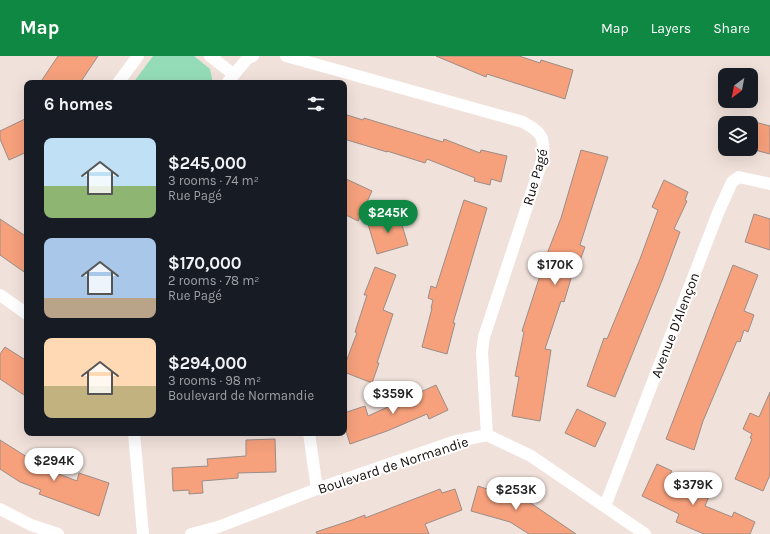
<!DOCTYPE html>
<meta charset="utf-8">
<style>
:root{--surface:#171b24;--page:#20242c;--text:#f1f3f6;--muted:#9ea1a6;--accent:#0e8842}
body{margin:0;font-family:Karla,sans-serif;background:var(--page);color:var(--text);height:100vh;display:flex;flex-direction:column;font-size:15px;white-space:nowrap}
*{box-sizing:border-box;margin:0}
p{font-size:13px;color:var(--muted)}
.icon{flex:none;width:22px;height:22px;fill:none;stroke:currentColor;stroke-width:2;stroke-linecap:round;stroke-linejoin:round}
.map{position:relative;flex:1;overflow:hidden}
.panel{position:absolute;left:24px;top:24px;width:323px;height:356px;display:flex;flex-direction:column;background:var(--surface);border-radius:8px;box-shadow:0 4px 16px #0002}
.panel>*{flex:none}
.needle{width:26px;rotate:212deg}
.buttons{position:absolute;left:718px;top:12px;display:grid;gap:8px}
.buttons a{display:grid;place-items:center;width:40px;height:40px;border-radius:8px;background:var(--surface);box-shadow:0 4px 16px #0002;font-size:20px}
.price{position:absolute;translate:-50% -34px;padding:0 9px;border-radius:14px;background:#fff;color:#222;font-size:13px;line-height:26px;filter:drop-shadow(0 1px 2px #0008)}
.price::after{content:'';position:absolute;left:50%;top:24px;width:12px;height:9px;margin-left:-6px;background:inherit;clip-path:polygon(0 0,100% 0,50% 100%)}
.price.selected{background:var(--accent);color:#fff}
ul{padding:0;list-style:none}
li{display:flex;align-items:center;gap:12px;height:100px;padding:0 20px}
li span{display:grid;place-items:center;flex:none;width:112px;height:80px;border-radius:8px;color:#555}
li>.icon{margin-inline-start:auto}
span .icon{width:48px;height:48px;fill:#fffc;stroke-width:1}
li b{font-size:17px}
h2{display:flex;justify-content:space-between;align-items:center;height:48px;padding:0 20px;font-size:17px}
header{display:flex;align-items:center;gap:24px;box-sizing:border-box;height:56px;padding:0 20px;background:var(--accent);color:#fff}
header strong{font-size:19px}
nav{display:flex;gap:22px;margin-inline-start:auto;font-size:14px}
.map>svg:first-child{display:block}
.green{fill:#94dcb8}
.building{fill:#f6a07c;stroke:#9b8d87}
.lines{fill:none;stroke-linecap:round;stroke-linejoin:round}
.minor{stroke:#fff;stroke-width:12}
.labels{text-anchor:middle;stroke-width:4;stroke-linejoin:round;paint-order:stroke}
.street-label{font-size:14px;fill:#120d0b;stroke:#fff}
</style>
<header>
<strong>Map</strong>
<nav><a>Map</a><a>Layers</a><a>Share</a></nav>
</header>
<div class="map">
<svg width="770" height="478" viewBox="0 0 770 478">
<rect width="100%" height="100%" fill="#f1e1db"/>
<path class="green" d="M 153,0 L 194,0 L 210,13 L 213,27 L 133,27 Z"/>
<path class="building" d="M 58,0 L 98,0 L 80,27 L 40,27 Z
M 436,0 L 519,0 L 540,7 L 541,4 L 573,14 L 565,43 L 487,18 L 486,21 Z
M 344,58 L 363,64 L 364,62 L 443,86 L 444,83 L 480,97 L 481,94 L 507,100 L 501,126 L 491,123 L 490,129 L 474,125 L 475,122 L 427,103 L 425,107 L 387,95 L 387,96 L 344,83 Z
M 27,62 L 27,96 L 9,104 L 0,83 L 0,75 Z
M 751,65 L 770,70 L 770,98 L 751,93 Z
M 581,94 L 608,101 L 580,189 L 585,191 L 578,210 L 575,209 L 564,246 L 561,245 L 545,293 L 551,294 L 540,365 L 512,360 L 519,321 L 515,320 L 524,276 L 522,275 L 547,198 L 561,162 Z
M 344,122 L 372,135 L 358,165 L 344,158 Z
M 664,124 L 688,136 L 685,144 L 687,145 L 674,173 L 680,176 L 663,222 L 615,341 L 587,330 L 604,282 L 607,283 L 640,203 L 658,154 L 652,151 Z
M 464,144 L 487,152 L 453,267 L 455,267 L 447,298 L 422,291 L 432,252 L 431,252 L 433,244 L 428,242 L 431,230 L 436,232 Z
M 754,158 L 770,163 L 770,194 L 745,186 Z
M 399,159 L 408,189 L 377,198 L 368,168 Z
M 0,163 L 27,181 L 27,218 L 0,199 Z
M 733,209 L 758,219 L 744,255 L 754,259 L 748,276 L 744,274 L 740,286 L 737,285 L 703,365 L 694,394 L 666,383 Z
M 375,211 L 396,219 L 383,254 L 393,258 L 377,307 L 379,307 L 372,327 L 344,316 L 344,311 L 357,277 L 355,276 L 367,239 L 364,239 Z
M 5,291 L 27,305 L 27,341 L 0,323 L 0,298 Z
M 436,329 L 448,354 L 429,363 L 427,358 L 387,375 L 350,388 L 344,368 L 344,357 L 365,350 L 368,360 Z
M 770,336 L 770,419 L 763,435 L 735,423 L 752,383 L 750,382 L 752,378 L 743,373 L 750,357 L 759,361 Z
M 577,353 L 606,367 L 595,391 L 565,377 Z
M 275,383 L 276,416 L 238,417 L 238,422 L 202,425 L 203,437 L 189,438 L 189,434 L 173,435 L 172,412 L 208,410 L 207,403 L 246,400 L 246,384 Z
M 0,384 L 46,413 L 77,425 L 79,417 L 109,427 L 99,460 L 39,438 L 41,434 L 20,426 L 0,413 Z
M 657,408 L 672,415 L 669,420 L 710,438 L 705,450 L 732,461 L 734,456 L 755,466 L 750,478 L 704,478 L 676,466 L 679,458 L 642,440 Z
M 489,428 L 513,435 L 576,478 L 529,478 L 510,466 L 471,455 L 478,430 L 487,433 Z
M 440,433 L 442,437 L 455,433 L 462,454 L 425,468 L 429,478 L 317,478 L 316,476 L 352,464 L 365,459 L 365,462 Z"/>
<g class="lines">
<path class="minor" d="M 210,0 L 233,18
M 286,0 L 523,66 C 541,76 545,80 543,102 L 484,281 L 482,296 L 487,379
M 118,27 L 138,0
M 227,27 L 247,3 L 253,0
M 0,239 L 27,258
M 134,377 L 143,478
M 309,377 L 317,433
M 605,450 L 718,157 L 732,126 L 739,121 L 770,128
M 0,453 L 31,469 L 58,478
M 191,478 L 218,471 L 317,433 L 453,386 L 487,379 L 531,400 L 645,478"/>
</g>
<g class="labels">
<g class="street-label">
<text transform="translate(535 121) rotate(-74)" y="5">Rue Pagé</text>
<text transform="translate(675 269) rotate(-69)" y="5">Avenue D'Alençon</text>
<text transform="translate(393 409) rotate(-18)" y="5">Boulevard de Normandie</text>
</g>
</g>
</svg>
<div class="buttons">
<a><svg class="needle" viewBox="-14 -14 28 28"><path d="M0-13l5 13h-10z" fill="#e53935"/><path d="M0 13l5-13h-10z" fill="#9ea1a6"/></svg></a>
<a><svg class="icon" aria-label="layers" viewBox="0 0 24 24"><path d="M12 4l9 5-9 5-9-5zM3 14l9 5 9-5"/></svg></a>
</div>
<b class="price selected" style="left:388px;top:178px">$245K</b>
<b class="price" style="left:555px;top:230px">$170K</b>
<b class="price" style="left:393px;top:359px">$359K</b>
<b class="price" style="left:54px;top:426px">$294K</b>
<b class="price" style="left:693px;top:450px">$379K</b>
<b class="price" style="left:516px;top:455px">$253K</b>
<section class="panel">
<h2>6 homes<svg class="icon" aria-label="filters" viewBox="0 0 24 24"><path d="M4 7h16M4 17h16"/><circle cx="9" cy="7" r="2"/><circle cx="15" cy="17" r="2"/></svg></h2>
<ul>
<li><span style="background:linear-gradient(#bfe0f5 60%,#8fb573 0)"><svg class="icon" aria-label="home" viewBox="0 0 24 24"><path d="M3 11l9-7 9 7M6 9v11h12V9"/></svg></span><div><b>$245,000</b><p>3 rooms · 74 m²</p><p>Rue Pagé</p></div></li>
<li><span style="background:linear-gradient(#a9c7e8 75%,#b9a48a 0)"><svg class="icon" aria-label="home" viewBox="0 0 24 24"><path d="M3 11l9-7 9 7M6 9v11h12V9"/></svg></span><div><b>$170,000</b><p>2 rooms · 78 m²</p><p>Rue Pagé</p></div></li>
<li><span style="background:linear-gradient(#ffd9b3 60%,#c2b280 0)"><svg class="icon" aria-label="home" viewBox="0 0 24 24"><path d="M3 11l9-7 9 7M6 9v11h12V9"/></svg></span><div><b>$294,000</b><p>3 rooms · 98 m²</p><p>Boulevard de Normandie</p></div></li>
</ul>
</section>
</div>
